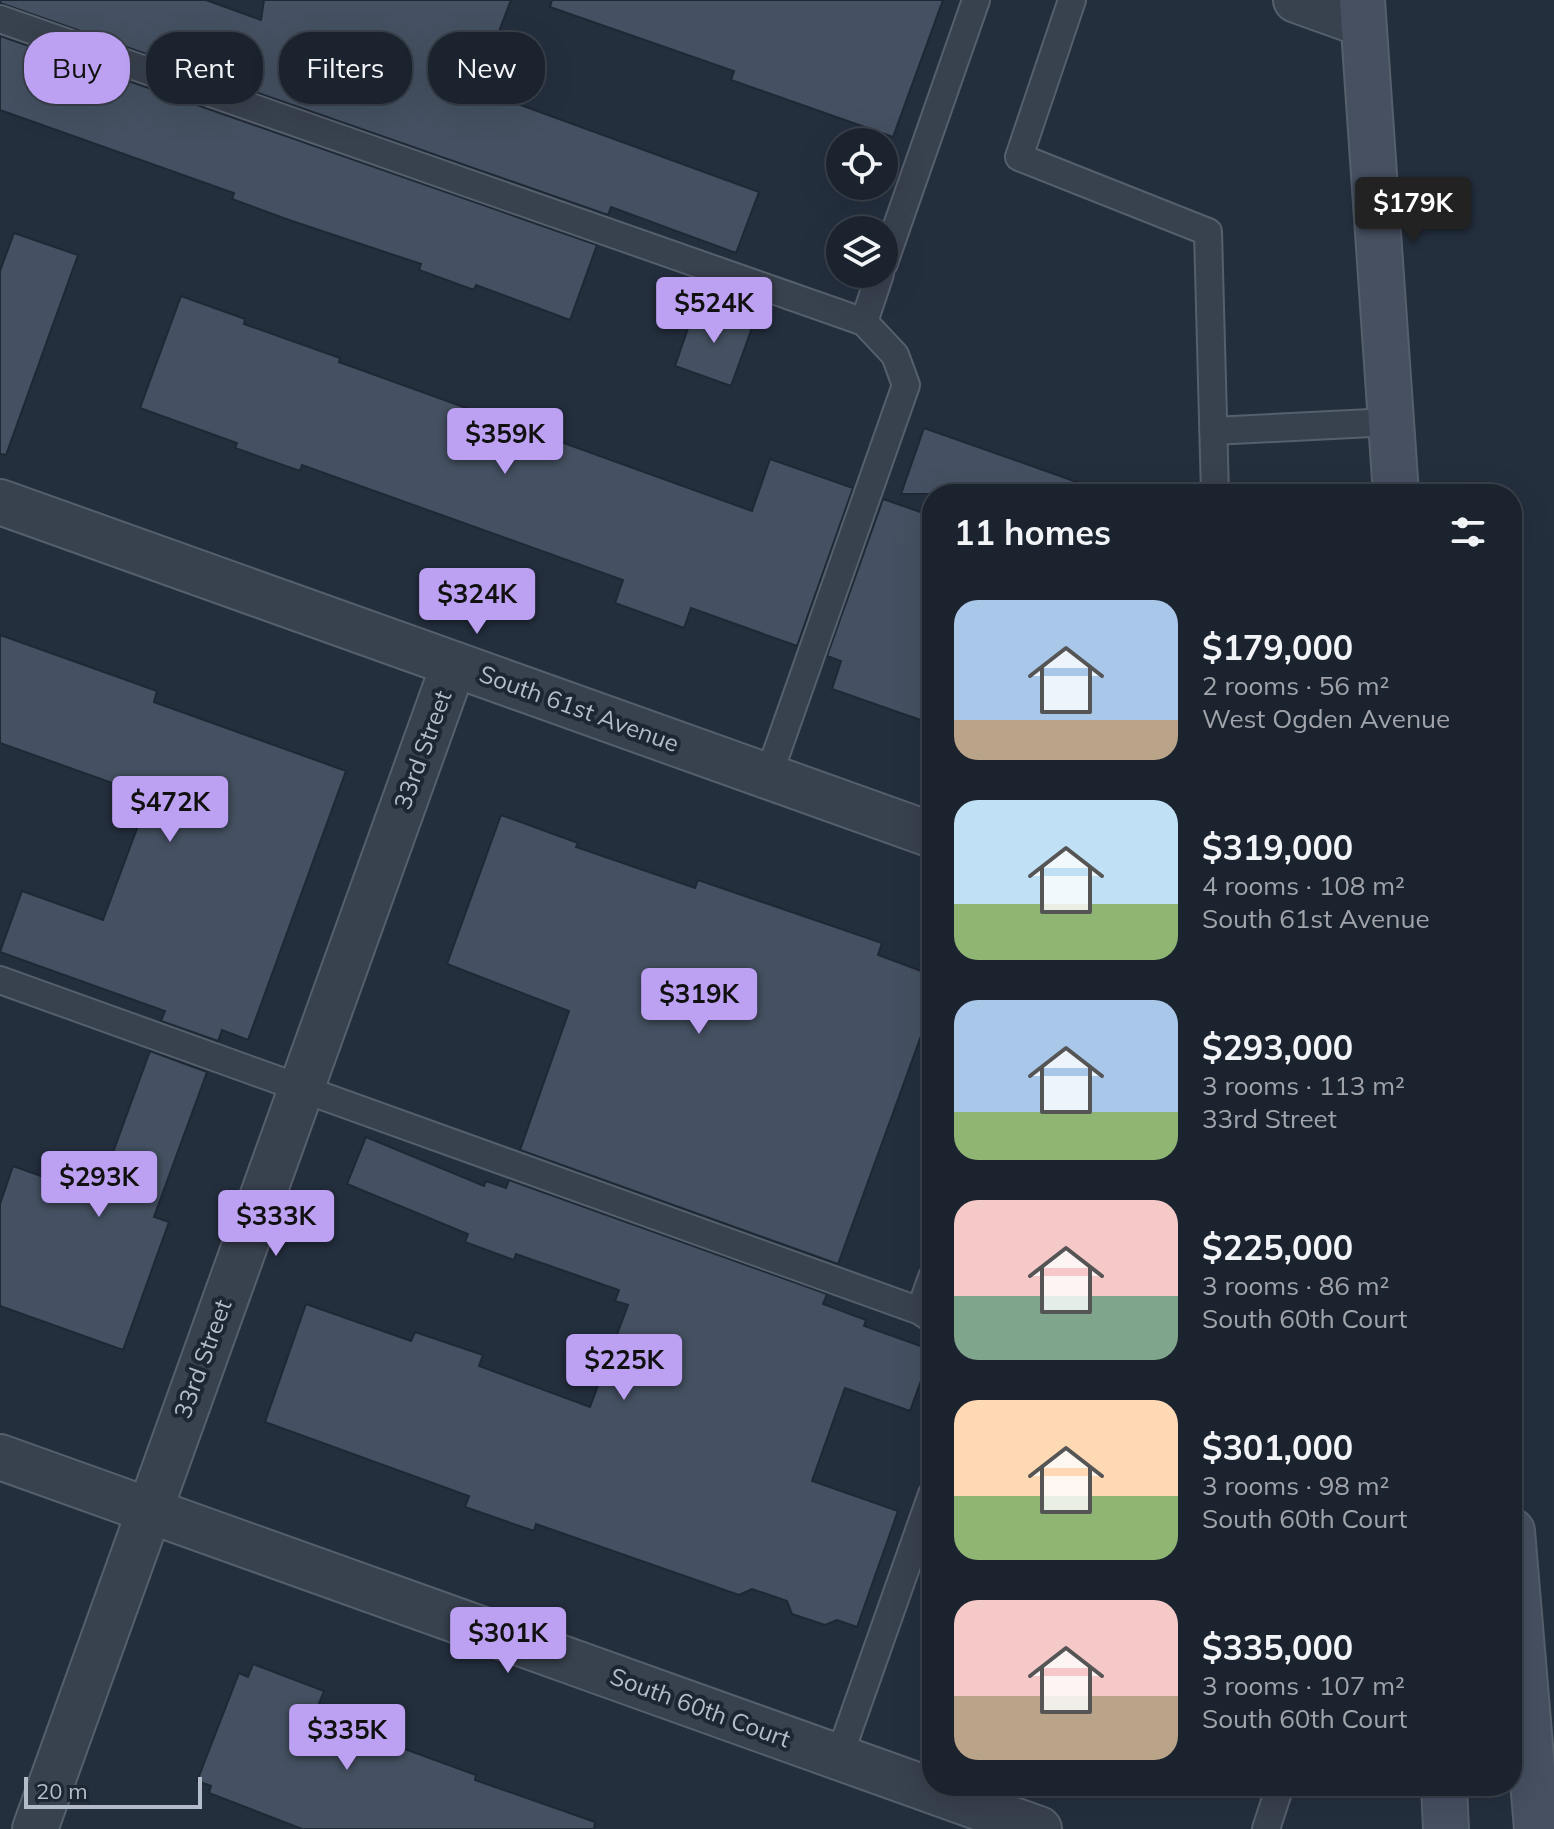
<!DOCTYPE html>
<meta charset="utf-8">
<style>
:root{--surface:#1b232e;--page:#282f3a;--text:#f1f3f6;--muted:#a0a4aa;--line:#39404a;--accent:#bca0f2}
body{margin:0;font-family:Mulish,sans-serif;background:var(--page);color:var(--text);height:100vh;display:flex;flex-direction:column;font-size:30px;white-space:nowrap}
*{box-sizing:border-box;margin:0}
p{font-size:26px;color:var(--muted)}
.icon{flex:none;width:44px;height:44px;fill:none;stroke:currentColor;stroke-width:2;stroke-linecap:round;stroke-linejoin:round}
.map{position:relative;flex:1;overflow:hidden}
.side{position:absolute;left:922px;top:484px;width:600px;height:1312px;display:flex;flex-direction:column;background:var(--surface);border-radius:32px;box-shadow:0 8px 32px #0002,0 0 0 2px var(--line)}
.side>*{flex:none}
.guide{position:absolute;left:24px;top:32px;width:760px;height:72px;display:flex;gap:16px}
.controls{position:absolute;left:826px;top:128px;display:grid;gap:16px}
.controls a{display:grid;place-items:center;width:72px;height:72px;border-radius:50%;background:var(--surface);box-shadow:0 8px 32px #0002,0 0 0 2px var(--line);font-size:40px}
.scale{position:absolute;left:24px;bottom:20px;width:178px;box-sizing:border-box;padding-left:8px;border:4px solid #b4bcc9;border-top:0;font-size:22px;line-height:28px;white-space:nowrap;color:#b4bcc9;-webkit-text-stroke:6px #1d2633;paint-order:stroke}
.price{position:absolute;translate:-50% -68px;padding:0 18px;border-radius:8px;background:var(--accent);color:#111;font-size:26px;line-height:52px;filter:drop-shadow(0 2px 4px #0008)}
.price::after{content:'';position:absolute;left:50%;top:48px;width:24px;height:18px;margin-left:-12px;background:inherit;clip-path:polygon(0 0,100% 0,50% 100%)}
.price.on{background:#222;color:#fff}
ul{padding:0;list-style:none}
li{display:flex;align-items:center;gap:24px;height:200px;padding:0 32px}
li span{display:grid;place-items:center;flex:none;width:224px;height:160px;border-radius:24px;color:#555}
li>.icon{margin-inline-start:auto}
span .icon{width:96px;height:96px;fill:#fffc;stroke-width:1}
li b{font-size:34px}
h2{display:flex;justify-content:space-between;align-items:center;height:96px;padding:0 32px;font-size:34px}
.chip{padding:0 28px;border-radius:32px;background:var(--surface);box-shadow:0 8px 32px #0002,0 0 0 2px var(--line);font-size:28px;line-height:72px}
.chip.on{background:var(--accent);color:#111}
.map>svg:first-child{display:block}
.building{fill:#455162;stroke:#1f2835;stroke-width:2}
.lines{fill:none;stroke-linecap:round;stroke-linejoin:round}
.lane-casing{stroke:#565f6c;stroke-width:30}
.street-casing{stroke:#565f6c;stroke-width:48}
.secondary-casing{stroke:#565f6c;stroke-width:48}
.lane{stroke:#38414e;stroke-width:26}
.street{stroke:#38414e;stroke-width:44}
.secondary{stroke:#465061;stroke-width:44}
.labels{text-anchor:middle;stroke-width:8;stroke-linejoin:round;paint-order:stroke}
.street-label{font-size:24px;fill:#b4bcc9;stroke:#1d2633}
</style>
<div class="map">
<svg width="1554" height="1829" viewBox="0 0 1554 1829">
<rect width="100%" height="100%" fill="#242f3e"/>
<path class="building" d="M 0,0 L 206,0 L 261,20 L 264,0 L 511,0 L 477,89 L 759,192 L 736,253 L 611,207 L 608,215 L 0,3 Z
M 552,0 L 943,0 L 893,137 L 731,80 L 734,71 L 550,7 Z
M 0,36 L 597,245 L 570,320 L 476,285 L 474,290 L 419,270 L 421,264 L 289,220 L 232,199 L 234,193 L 0,110 Z
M 14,233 L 78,255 L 6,455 L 0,454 L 0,271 Z
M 181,296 L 245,319 L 244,324 L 340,358 L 339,362 L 752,511 L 770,459 L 853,488 L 797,646 L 691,608 L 684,628 L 615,603 L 623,580 L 302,465 L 300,471 L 235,448 L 237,443 L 140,408 Z
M 696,305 L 753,325 L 731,386 L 675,366 Z
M 924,428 L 1091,487 L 1090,494 L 901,494 Z
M 883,499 L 932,516 L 932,724 L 832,689 L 841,661 L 827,656 Z
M 0,635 L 157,691 L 154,702 L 346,771 L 248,1040 L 222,1030 L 218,1041 L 161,1021 L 165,1011 L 0,952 L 22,891 L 103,920 L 149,796 L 0,743 Z
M 501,815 L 578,843 L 576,847 L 695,888 L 698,880 L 882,943 L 878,955 L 932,975 L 932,1006 L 838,1264 L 520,1150 L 569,1011 L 447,964 Z
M 150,1051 L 207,1072 L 154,1217 L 169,1222 L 123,1350 L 0,1306 L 0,1204 L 13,1166 L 97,1196 Z
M 366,1137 L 484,1186 L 486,1181 L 506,1188 L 509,1180 L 827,1294 L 823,1304 L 866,1320 L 864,1326 L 932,1350 L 910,1411 L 845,1388 L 812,1481 L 898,1511 L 857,1627 L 837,1620 L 825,1625 L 792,1614 L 787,1601 L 752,1589 L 739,1595 L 536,1524 L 534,1531 L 465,1507 L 469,1496 L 265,1422 L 306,1304 L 411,1341 L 415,1332 L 483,1355 L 479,1366 L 590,1407 L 628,1305 L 615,1301 L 619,1290 L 516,1254 L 514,1260 L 465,1242 L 468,1234 L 347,1184 Z
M 253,1664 L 324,1691 L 314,1716 L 476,1775 L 475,1780 L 595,1822 L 594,1829 L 302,1829 L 209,1793 L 211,1786 L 197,1781 L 239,1673 L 248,1677 Z"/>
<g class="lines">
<defs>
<path id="lane" d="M 1072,0 L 1019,157 L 1208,232 L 1215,494
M 0,19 L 864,322
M 884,263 L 976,0
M 1213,431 L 1391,422
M 768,777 L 906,385 L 895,355 L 864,322 L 880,274
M 0,980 L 920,1311
M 932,1277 L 920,1311 L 932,1319
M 839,1757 L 932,1494
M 1266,1829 L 1280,1786"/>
<path id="street" d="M 1296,0 L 1363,24
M 0,502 L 932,835
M 0,1457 L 1039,1829
M 35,1829 L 454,664"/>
<path id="secondary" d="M 1362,0 L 1396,494
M 1512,1531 L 1537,1829
M 1444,1786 L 1446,1829"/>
</defs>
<use href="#lane" class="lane-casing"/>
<use href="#street" class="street-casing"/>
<use href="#secondary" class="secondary-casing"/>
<use href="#lane" class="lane"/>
<use href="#street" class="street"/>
<use href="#secondary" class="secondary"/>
</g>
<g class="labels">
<g class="street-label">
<text transform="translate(579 709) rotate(20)" y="8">South 61st Avenue</text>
<text transform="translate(423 750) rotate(-70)" y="8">33rd Street</text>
<text transform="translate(203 1359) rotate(-70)" y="8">33rd Street</text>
<text transform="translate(700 1708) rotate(20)" y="8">South 60th Court</text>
</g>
</g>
</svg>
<div class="controls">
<a><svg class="icon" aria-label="locate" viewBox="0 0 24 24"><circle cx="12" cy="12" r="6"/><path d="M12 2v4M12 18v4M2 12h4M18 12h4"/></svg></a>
<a><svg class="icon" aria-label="layers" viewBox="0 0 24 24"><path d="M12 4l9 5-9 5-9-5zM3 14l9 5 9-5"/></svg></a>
</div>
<div class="scale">20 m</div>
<b class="price on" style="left:1413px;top:245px">$179K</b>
<b class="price" style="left:714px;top:345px">$524K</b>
<b class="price" style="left:505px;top:476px">$359K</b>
<b class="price" style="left:477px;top:636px">$324K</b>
<b class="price" style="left:170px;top:844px">$472K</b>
<b class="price" style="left:699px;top:1036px">$319K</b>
<b class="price" style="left:99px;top:1219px">$293K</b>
<b class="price" style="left:276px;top:1258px">$333K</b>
<b class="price" style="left:624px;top:1402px">$225K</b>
<b class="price" style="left:508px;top:1675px">$301K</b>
<b class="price" style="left:347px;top:1772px">$335K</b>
<div class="guide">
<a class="chip on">Buy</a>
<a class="chip">Rent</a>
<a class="chip">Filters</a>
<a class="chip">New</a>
</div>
<section class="side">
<h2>11 homes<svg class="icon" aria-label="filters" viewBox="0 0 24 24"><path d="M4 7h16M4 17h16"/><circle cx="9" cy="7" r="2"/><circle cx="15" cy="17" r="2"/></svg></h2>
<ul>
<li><span style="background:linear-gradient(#a9c7e8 75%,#b9a48a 0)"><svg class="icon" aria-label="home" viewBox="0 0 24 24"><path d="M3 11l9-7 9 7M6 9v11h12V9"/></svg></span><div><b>$179,000</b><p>2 rooms · 56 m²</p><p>West Ogden Avenue</p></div></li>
<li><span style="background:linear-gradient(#bfe0f5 65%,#8fb573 0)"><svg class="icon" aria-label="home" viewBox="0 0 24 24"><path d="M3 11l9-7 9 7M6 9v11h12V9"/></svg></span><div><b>$319,000</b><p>4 rooms · 108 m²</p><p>South 61st Avenue</p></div></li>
<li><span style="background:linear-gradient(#a9c7e8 70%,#8fb573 0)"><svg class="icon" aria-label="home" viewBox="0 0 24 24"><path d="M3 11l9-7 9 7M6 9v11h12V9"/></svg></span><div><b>$293,000</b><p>3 rooms · 113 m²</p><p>33rd Street</p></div></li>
<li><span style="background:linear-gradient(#f6c9c9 60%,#7fa58c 0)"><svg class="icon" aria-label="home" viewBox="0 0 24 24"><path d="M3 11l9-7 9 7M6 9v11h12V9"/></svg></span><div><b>$225,000</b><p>3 rooms · 86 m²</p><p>South 60th Court</p></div></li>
<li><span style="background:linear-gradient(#ffd9b3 60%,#8fb573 0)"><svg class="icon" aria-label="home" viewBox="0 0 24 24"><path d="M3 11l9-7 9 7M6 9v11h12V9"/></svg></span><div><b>$301,000</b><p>3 rooms · 98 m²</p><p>South 60th Court</p></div></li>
<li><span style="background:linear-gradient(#f6c9c9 60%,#b9a48a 0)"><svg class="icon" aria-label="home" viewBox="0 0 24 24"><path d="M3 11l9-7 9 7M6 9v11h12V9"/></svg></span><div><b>$335,000</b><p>3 rooms · 107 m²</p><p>South 60th Court</p></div></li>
</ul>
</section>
</div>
